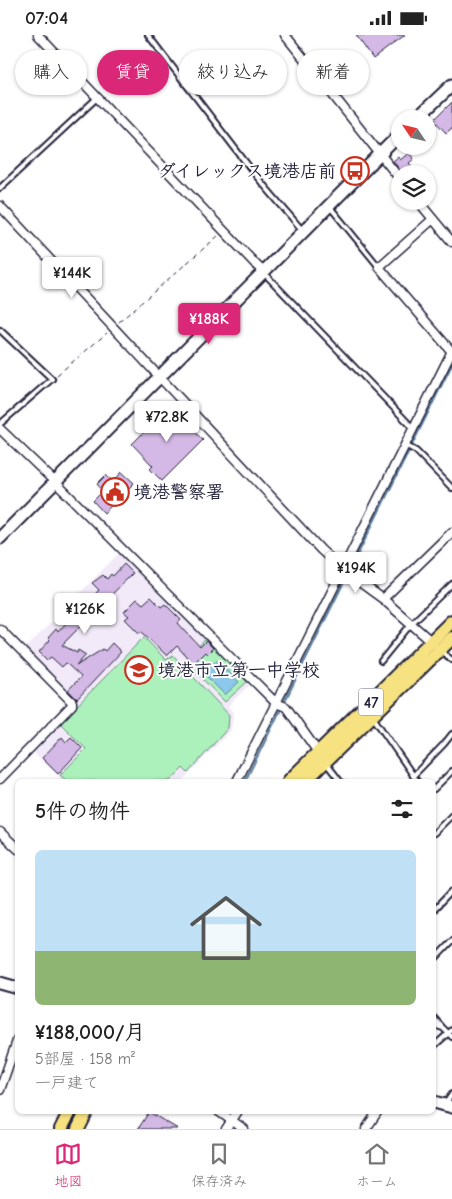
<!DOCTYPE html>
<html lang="ja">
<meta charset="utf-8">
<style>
:root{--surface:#fff;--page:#f2f2f2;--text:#222;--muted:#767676;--line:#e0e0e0;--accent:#db2777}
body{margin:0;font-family:"Comic Neue","Klee One",sans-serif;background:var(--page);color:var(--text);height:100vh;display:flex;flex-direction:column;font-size:19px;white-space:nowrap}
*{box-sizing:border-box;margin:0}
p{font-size:16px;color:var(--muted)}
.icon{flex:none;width:28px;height:28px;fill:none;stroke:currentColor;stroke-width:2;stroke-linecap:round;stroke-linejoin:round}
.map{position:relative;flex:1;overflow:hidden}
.panel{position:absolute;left:15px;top:744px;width:421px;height:335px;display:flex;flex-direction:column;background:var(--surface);border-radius:8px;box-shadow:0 1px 4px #0004}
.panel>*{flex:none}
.guide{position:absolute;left:15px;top:15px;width:422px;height:45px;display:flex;gap:10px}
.needle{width:32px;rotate:305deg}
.tools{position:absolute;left:391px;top:75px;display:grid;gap:10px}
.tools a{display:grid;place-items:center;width:45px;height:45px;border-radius:50%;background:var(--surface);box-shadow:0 1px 4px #0004;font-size:25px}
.price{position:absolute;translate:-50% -42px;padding:0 11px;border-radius:5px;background:#fff;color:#222;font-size:16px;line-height:32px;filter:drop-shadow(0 1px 2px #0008)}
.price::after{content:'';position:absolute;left:50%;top:30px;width:15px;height:11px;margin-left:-8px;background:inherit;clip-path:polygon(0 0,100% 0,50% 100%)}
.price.current{background:var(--accent);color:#fff}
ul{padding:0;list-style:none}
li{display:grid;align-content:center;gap:10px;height:265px;padding:0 20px}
li span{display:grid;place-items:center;height:155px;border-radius:8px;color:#555}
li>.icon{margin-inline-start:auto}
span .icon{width:90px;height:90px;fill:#fffc;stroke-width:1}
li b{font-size:21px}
h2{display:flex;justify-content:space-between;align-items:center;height:60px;padding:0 20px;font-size:21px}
.chip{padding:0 18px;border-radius:22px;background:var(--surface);box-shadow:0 1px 4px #0004;font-size:18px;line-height:45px}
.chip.current{background:var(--accent);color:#fff}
.status{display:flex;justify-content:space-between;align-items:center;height:35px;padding:0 25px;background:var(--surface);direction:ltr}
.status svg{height:14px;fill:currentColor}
.tabs{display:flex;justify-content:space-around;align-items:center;height:70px;border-top:1px solid var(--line);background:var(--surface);font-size:14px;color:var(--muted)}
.tabs a{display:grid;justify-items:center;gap:2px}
.tabs .current{color:var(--accent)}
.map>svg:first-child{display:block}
.built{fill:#f2eaf8}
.green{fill:#acf1bb;stroke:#678a7b}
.water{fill:#8cc7ec;stroke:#6285a5}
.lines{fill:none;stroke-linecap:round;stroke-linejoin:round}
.stream{stroke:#6285a5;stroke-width:2.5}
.building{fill:#d4b8e6;stroke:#22223b}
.lane-casing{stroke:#22223b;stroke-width:8}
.street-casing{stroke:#22223b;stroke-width:11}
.secondary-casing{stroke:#22223b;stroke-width:15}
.primary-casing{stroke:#22223b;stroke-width:16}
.path{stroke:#22223b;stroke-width:1;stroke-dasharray:5 4;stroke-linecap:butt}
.lane{stroke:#fff;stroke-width:4}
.street{stroke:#fff;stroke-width:8}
.secondary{stroke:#fff;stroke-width:11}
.primary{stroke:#f7e281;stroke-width:12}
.labels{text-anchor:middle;stroke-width:4;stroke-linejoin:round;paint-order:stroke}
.shield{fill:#fff;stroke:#646476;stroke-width:1}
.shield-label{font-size:16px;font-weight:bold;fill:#22223b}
.poi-label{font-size:18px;font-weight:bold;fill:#22223b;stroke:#fff;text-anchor:start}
</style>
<div class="status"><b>07:04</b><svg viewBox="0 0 49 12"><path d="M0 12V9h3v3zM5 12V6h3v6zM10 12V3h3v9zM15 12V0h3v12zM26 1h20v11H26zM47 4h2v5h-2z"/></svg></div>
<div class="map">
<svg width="452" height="1094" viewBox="0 0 452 1094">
<rect width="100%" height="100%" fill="#fff"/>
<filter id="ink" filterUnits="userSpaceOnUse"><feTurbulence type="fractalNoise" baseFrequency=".02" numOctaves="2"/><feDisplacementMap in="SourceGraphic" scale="10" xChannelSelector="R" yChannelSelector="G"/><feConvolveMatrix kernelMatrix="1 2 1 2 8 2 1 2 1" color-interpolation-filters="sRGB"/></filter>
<g filter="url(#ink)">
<path class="built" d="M 121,516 L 250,649 L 228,671 L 234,677 L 231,695 L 182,746 L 63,746 L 32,716 L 75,668 L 27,621 L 29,618 L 25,614 Z"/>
<path class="green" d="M 144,602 L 166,625 L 173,620 L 229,680 L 228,693 L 188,738 L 183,733 L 170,746 L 67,746 L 60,740 L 86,714 L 60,688 Z
M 206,604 L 247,647 L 225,667 L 184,625 Z"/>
<path class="water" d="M 216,625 L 239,647 L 225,660 L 203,638 Z"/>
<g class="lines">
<path class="stream" d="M 245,746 L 452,329
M 70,1094 L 79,1076"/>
</g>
<path class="building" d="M 356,0 L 405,0 L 373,24 Z
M 452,67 L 452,93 L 446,98 L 434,85 Z
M 409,118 L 414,124 L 409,128 L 415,135 L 410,139 L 403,139 L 393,126 L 398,122 L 400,125 Z
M 171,370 L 183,381 L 180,383 L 203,405 L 162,446 L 150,434 L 153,431 L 132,409 Z
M 122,437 L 134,448 L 104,478 L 93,466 L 103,456 L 97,449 L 106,440 L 113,447 Z
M 124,529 L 133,538 L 62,610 L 77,618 L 78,615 L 86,620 L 76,631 L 103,614 L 105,616 L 112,608 L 121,617 L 77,664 L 68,655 L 81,642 L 66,628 L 62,632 L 51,622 L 47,625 L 39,617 L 50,605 L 48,603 L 56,594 L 58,597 L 67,587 L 60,580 L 70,569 L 74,572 L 82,564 L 86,568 L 99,555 L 92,548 L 103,540 L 107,544 L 111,539 L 113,541 Z
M 151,562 L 161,572 L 165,569 L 181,585 L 178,588 L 200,612 L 206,606 L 213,613 L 207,619 L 205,617 L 193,629 L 177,611 L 167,621 L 141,596 L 139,598 L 125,584 L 129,581 L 124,577 L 137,564 L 143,569 Z
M 62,702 L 66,707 L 71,702 L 82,713 L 58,739 L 42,723 Z
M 149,1077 L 178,1094 L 138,1094 Z"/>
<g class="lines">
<defs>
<path id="lane" d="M 148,0 L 257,142 L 303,196
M 0,153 L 98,62
M 330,172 L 379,232
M 264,238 L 413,393
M 0,295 L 52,344 L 0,389
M 405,410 L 416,416 L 452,453
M 442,617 L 452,625
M 381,626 L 411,589 L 452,549
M 373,682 L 417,746
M 326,728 L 340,746
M 413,741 L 444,709 L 452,699
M 434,754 L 452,736
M 434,798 L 452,780
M 435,874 L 452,856
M 434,925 L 452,906
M 434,983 L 442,992
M 434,990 L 443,993 L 452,1002
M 434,1011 L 452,995
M 446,1068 L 452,1059"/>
<path id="street" d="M 38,0 L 263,237
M 285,0 L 400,144
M 418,166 L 452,207
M 0,171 L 321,515 L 343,535 L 383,564 L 433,608
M 433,184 L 379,232 L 452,317
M 0,394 L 55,447 L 276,668 L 286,672 L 320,720
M 383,564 L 452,497
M 0,594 L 72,667 L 72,670 L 0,744
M 237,746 L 452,316
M 0,797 L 18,814
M 0,1055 L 18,1003
M 218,1076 L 244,1094
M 226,1094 L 238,1076
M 366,1094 L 378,1076"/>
<path id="secondary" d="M 416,84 L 452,50
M 0,503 L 400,99
M 0,948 L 18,953
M 434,1067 L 452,1072"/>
<path id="primary" d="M 289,746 L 452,586
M 305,746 L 452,603
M 61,1094 L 70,1076
M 78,1094 L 87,1076"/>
</defs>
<use href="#lane" class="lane-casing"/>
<use href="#street" class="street-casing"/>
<use href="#secondary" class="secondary-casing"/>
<use href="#primary" class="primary-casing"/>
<path class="path" d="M 119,287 L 218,201
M 57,340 L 107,298"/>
<use href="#lane" class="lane"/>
<use href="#street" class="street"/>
<use href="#secondary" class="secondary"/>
<use href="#primary" class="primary"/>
</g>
</g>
<defs>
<symbol id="bus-ring" viewBox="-11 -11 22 22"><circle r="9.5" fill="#fff" stroke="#c8321e" stroke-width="1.5"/><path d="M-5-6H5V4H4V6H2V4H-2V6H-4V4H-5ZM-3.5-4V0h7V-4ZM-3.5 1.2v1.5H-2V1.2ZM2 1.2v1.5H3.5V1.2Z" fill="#c8321e"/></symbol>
<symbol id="civic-ring" viewBox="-11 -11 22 22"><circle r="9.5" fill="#fff" stroke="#c8321e" stroke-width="1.5"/><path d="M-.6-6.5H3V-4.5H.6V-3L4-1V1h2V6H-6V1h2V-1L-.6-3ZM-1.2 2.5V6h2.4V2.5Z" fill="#c8321e"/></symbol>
<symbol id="school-ring" viewBox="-11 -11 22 22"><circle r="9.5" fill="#fff" stroke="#c8321e" stroke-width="1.5"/><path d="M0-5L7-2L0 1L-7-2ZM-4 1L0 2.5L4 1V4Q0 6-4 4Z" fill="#c8321e"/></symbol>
</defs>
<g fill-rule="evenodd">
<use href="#bus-ring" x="339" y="120" width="32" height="32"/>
<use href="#civic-ring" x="99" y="441" width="32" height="32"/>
<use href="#school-ring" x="123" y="619" width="32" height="32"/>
</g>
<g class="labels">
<rect class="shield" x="358.5" y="653.5" width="25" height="27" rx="4"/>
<g class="shield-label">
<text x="371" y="673">47</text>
</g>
<g class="poi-label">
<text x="336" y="142" text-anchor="end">ダイレックス境港店前</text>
<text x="134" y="463">境港警察署</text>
<text x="158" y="641">境港市立第一中学校</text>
</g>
</g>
</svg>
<div class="tools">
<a><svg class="needle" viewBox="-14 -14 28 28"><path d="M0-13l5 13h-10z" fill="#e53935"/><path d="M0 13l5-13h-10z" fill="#767676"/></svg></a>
<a><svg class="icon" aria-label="layers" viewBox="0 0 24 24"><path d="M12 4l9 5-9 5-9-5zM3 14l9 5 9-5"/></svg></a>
</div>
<b class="price" style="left:72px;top:264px">¥144K</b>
<b class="price current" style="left:209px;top:310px">¥188K</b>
<b class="price" style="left:167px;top:408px">¥72.8K</b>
<b class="price" style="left:356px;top:559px">¥194K</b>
<b class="price" style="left:85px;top:600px">¥126K</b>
<div class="guide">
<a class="chip">購入</a>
<a class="chip current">賃貸</a>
<a class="chip">絞り込み</a>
<a class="chip">新着</a>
</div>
<section class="panel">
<h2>5件の物件<svg class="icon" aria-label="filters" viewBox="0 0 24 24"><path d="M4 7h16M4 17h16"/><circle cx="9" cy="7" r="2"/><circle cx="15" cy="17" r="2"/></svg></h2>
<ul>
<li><span style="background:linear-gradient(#bfe0f5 65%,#8fb573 0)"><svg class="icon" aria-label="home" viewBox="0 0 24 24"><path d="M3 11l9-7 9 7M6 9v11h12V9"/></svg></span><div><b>¥188,000/月</b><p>5部屋 · 158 m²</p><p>一戸建て</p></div></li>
</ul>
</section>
</div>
<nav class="tabs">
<a class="current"><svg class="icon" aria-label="map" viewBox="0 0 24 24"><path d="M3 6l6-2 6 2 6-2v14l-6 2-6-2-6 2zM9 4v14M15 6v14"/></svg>地図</a>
<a><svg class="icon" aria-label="saved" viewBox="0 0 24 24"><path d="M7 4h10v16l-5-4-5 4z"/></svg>保存済み</a>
<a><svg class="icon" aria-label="home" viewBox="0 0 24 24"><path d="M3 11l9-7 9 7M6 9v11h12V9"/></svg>ホーム</a>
</nav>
